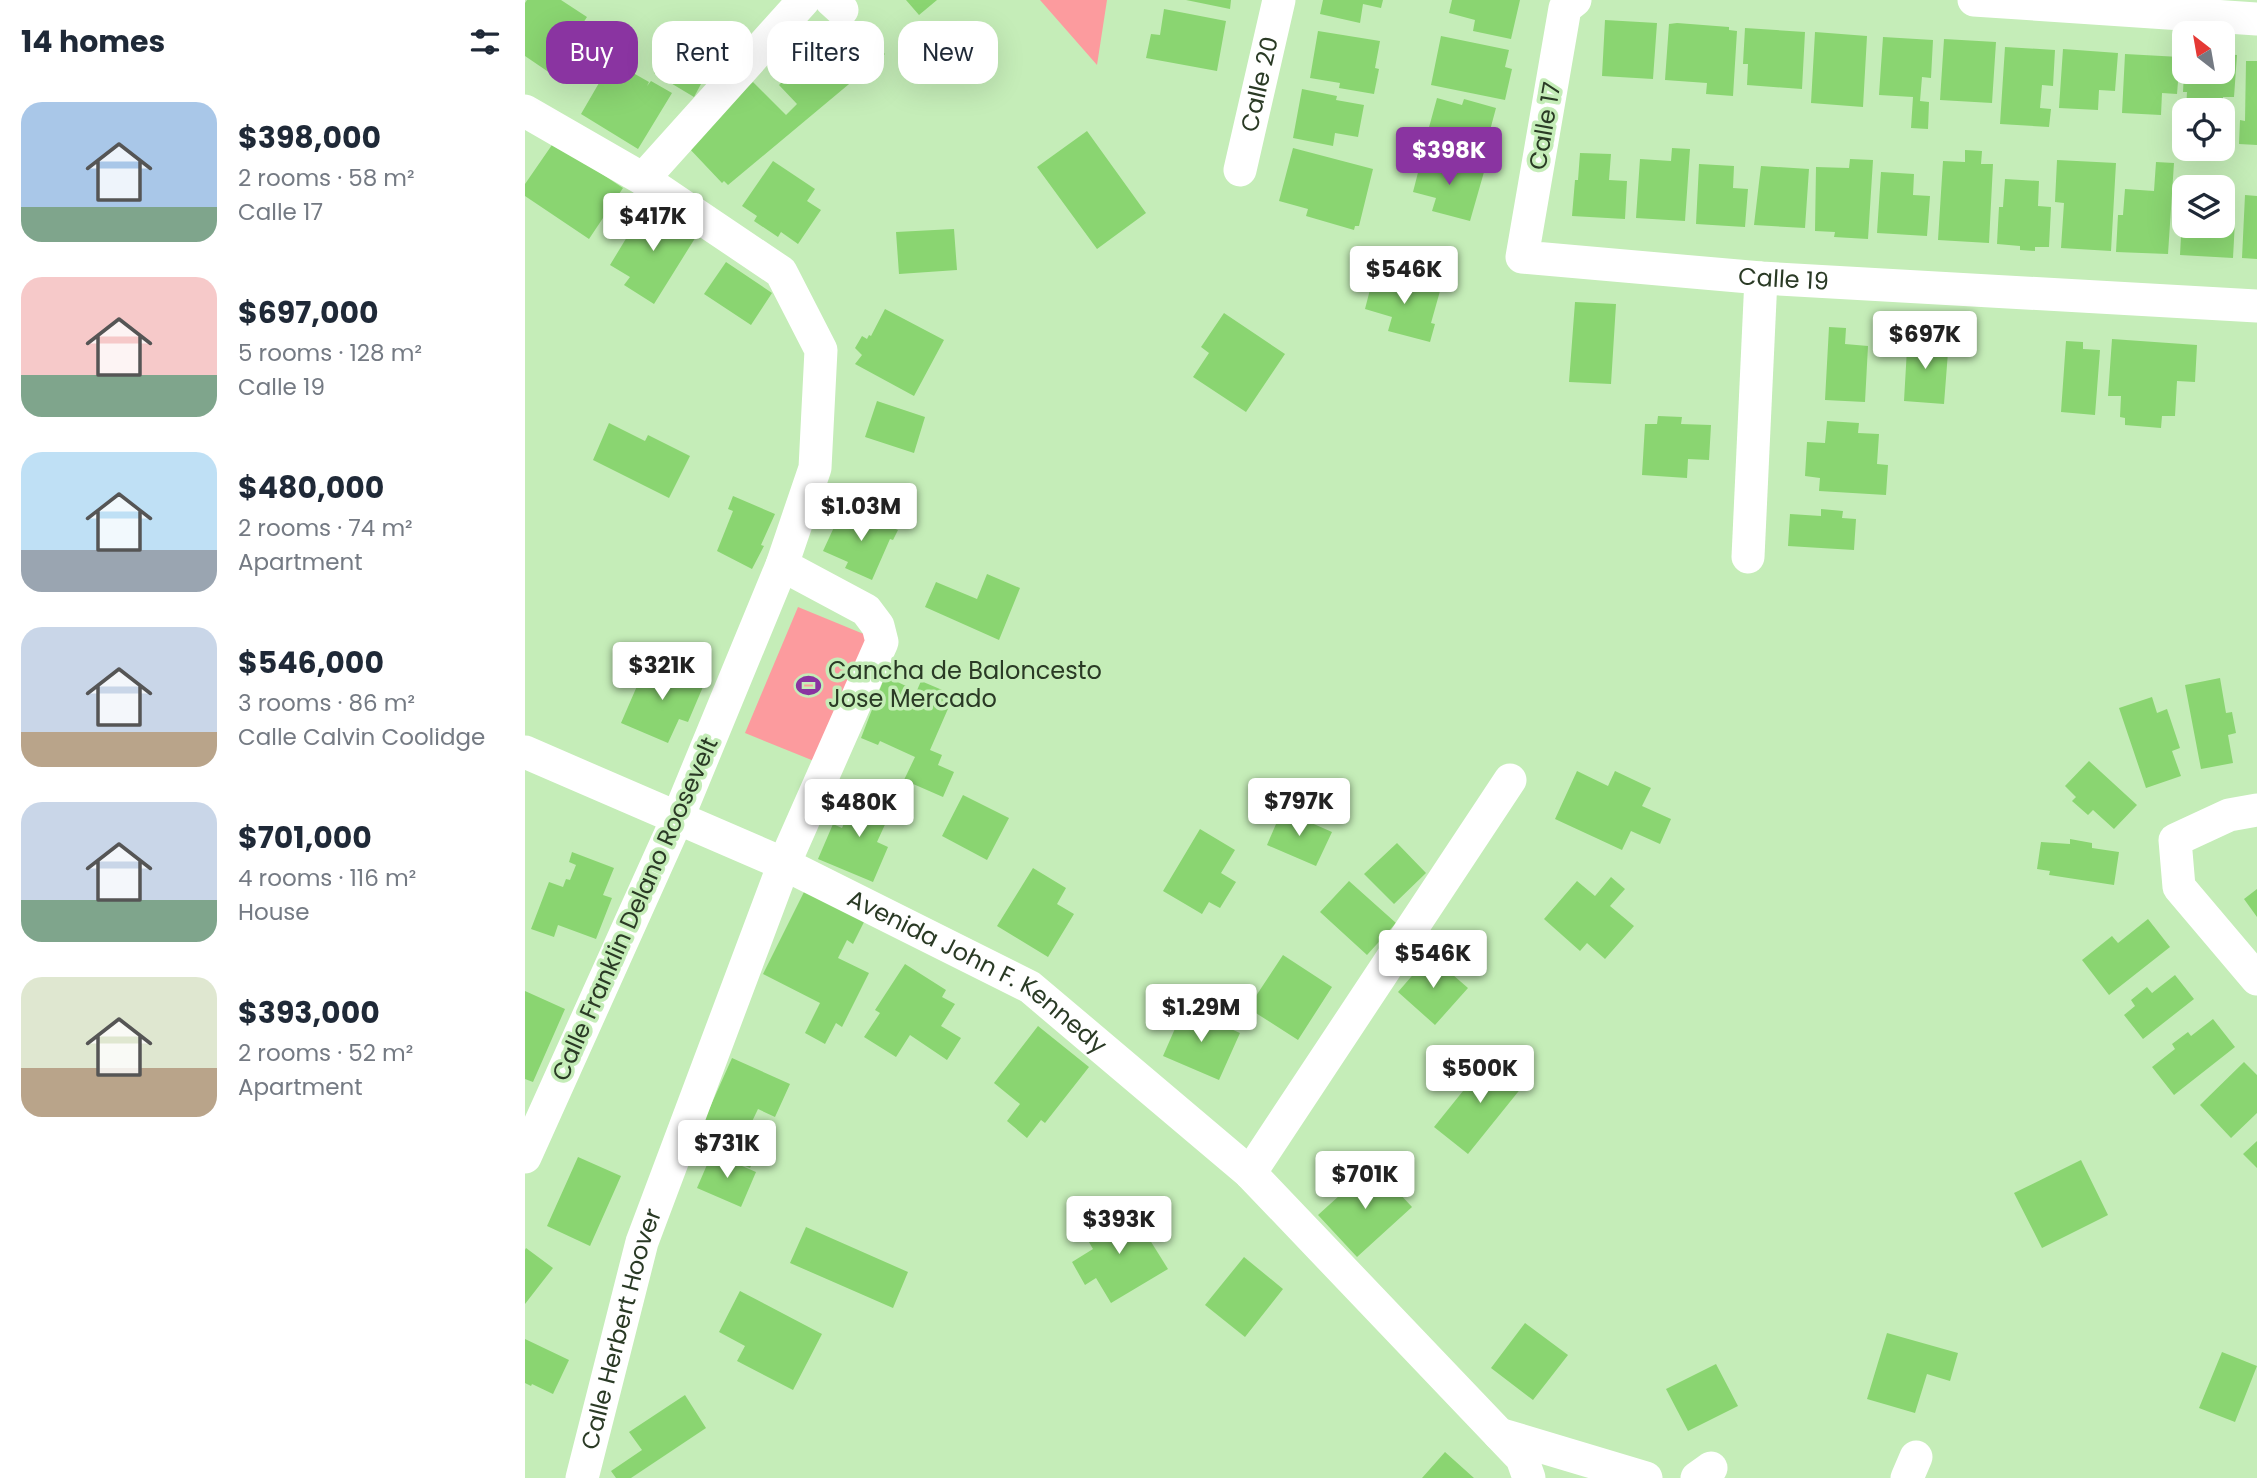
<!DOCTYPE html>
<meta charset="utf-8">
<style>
:root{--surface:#fff;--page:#f6f6f7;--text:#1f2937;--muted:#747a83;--accent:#8a34a1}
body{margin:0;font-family:Poppins,sans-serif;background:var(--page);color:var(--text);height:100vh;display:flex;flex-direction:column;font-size:26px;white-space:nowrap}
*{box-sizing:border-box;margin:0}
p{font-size:23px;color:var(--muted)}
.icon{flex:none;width:38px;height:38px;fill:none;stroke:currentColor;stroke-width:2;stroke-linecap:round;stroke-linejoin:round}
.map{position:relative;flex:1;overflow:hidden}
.panel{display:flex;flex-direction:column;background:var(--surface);width:525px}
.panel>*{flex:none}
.top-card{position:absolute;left:21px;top:21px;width:665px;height:63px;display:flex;gap:14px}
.needle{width:46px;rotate:329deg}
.tools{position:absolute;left:1647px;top:21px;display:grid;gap:14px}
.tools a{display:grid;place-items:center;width:63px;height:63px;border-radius:14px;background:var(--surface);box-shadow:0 7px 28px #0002;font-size:35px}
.price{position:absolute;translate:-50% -60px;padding:0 16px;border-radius:7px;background:#fff;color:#222;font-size:23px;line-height:46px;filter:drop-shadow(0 2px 4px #0008)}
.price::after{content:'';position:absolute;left:50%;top:42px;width:21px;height:16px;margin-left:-10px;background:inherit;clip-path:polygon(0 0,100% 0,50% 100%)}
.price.selected{background:var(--accent);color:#fff}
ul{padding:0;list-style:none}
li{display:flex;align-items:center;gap:21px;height:175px;padding:0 21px}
li span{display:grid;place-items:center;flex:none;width:196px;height:140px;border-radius:21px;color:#555}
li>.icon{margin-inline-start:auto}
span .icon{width:84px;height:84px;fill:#fffc;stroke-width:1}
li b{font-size:30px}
h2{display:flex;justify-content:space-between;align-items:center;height:84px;padding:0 21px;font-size:30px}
.tag{padding:0 24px;border-radius:21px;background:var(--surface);box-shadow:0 7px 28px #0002;font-size:24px;line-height:63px}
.tag.selected{background:var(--accent);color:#fff}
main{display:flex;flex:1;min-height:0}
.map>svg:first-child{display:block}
.green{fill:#fc9b9e}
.building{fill:#8ad571}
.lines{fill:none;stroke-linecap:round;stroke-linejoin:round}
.minor{stroke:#fff;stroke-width:33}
.labels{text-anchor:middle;stroke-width:7;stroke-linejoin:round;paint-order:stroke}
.street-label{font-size:24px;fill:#2a3a25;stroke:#c5edb8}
.poi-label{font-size:24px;fill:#2a3a25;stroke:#c5edb8;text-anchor:start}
</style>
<main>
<section class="panel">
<h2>14 homes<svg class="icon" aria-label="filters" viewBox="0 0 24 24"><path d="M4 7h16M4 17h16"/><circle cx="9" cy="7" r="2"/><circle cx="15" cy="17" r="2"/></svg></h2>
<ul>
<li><span style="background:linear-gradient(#a9c7e8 75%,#7fa58c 0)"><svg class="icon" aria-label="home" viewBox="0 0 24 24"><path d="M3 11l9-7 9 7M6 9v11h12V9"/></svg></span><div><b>$398,000</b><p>2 rooms · 58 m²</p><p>Calle 17</p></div></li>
<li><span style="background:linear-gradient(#f6c9c9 70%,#7fa58c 0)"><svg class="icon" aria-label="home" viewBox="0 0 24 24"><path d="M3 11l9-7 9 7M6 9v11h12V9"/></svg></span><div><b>$697,000</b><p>5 rooms · 128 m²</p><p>Calle 19</p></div></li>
<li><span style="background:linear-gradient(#bfe0f5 70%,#9aa5b1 0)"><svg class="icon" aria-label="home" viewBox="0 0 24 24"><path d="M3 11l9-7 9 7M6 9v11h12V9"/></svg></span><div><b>$480,000</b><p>2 rooms · 74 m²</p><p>Apartment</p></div></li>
<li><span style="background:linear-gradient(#c9d6e8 75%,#b9a48a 0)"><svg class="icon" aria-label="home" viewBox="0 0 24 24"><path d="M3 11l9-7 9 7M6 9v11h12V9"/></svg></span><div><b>$546,000</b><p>3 rooms · 86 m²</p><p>Calle Calvin Coolidge</p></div></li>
<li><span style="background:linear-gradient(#c9d6e8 70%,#7fa58c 0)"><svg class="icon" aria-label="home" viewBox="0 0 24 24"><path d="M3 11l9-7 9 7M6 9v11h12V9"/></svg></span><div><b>$701,000</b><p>4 rooms · 116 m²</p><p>House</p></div></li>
<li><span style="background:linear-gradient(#dfe7d0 65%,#b9a48a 0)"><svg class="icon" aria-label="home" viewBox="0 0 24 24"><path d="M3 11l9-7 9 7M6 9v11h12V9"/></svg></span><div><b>$393,000</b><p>2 rooms · 52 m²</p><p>Apartment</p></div></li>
</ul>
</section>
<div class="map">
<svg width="1732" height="1478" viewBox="0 0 1732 1478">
<rect width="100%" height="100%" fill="#c5edb8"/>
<path class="green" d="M 515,0 L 582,0 L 572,65 Z
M 273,607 L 346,637 L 294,763 L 220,733 Z"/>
<path class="building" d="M 2,0 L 36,0 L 62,17 L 25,73 L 0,56 L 0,3 Z
M 381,0 L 412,0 L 394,15 Z
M 661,0 L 706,0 L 705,9 Z
M 798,0 L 858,0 L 856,8 L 838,4 L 835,23 L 795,14 Z
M 927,0 L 995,0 L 986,39 L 948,31 L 950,20 L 924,13 Z
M 639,9 L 701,21 L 692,71 L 621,58 L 626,34 L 635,35 Z
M 1080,20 L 1132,23 L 1128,79 L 1077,76 Z
M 318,21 L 360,54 L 203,185 L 199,181 L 197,183 L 162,146 L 203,103 L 228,82 L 261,115 L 272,104 L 254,85 Z
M 1152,23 L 1204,27 L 1204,30 L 1212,31 L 1208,96 L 1181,94 L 1182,83 L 1140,80 L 1144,24 Z
M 1220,28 L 1280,32 L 1277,89 L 1222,85 L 1223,64 L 1218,64 Z
M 184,31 L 206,44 L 188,74 L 183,71 L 169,97 L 129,73 L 145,46 L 151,49 L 158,37 L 166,42 L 172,33 L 180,39 Z
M 793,31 L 855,41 L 850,68 L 854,69 L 849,94 L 814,88 L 815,83 L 785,78 Z
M 1290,32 L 1342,36 L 1338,107 L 1286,103 Z
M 916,36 L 984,50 L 980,67 L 987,69 L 980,100 L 906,85 Z
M 1358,37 L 1408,40 L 1406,78 L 1397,77 L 1395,101 L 1404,102 L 1403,129 L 1386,128 L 1388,97 L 1354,95 Z
M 1419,39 L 1471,42 L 1467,103 L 1415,100 Z
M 1480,47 L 1530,50 L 1528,86 L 1517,85 L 1515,108 L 1526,109 L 1524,127 L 1475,124 Z
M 1538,49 L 1593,53 L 1590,91 L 1574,90 L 1573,110 L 1534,108 Z
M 1600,54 L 1655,57 L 1652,94 L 1637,93 L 1636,115 L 1597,113 Z
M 1698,54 L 1712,55 L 1709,97 L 1698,97 L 1698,110 L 1661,110 L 1662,92 L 1658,92 L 1659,72 L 1698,72 Z
M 1721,61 L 1732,61 L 1732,145 L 1714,144 L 1715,120 L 1720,121 Z
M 85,64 L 92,68 L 94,65 L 124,82 L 122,86 L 126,81 L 147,93 L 113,149 L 56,114 Z
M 777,89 L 812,96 L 811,100 L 839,105 L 833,137 L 810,133 L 808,146 L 768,138 Z
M 912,98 L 937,105 L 939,99 L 971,108 L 957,160 L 925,152 L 928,138 L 903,131 Z
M 562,131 L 621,213 L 572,249 L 512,167 Z
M 29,142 L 98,188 L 64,239 L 0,196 L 0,184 Z
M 768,148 L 848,169 L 834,226 L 830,226 L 829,230 L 781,216 L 783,209 L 754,201 Z
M 1147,148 L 1165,149 L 1160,221 L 1111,218 L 1115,159 L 1146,161 Z
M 1440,150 L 1457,151 L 1456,164 L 1468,164 L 1464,243 L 1413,240 L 1418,161 L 1440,162 Z
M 1055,153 L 1086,154 L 1084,180 L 1102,181 L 1100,219 L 1047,216 L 1050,180 L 1053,180 Z
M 897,157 L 959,172 L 945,221 L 907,211 L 911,198 L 888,192 Z
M 1325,159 L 1348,160 L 1343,239 L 1309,237 L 1310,232 L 1290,231 L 1291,167 L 1324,168 Z
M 1532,160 L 1591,163 L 1586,251 L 1536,248 L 1539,203 L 1530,202 Z
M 248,161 L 290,189 L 282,201 L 296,210 L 273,244 L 256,232 L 253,237 L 229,221 L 232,216 L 217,206 Z
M 1631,162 L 1649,163 L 1643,254 L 1591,252 L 1593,215 L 1598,215 L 1600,189 L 1629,191 Z
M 1174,164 L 1209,166 L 1208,188 L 1223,189 L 1220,227 L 1171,224 Z
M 1236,166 L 1284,169 L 1280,228 L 1229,225 Z
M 1356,172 L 1389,174 L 1388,195 L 1405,196 L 1402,236 L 1352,233 Z
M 1480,179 L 1514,181 L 1513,206 L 1526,207 L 1524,247 L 1510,247 L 1510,251 L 1495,250 L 1495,246 L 1472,244 L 1474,207 L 1478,207 Z
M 1720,195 L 1732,196 L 1732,259 L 1717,258 Z
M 122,204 L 172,235 L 129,304 L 99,285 L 105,277 L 85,265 Z
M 1657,217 L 1659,217 L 1659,226 L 1698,226 L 1698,220 L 1710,221 L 1708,258 L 1655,255 Z
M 429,229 L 432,270 L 374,274 L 371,232 Z
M 201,262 L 247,293 L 226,325 L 179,294 Z
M 849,274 L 915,291 L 906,323 L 910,324 L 905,342 L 863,331 L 867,317 L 840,309 Z
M 1050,302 L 1091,304 L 1086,384 L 1044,382 Z
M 360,309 L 419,340 L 389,396 L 330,364 L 337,355 L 330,348 L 337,336 L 342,339 L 344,335 L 346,336 Z
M 699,313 L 760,354 L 721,412 L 668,377 L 684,353 L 676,347 Z
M 1304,327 L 1321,328 L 1320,344 L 1343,346 L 1340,402 L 1300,400 Z
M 1383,331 L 1403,332 L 1402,351 L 1423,352 L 1419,404 L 1379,401 Z
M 1587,339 L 1672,345 L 1670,382 L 1652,381 L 1650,416 L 1637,416 L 1636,428 L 1600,425 L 1600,418 L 1595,417 L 1596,396 L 1583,396 Z
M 1541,341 L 1558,342 L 1558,349 L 1575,350 L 1570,415 L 1536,412 Z
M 352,401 L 400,417 L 389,453 L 340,437 Z
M 1133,416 L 1157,417 L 1156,424 L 1186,425 L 1184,460 L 1163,459 L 1162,478 L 1117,475 L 1120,424 L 1132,424 Z
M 1302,421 L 1334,423 L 1333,433 L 1354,434 L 1352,464 L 1363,465 L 1361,495 L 1294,491 L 1295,478 L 1280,476 L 1282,442 L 1300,443 Z
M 84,423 L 120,441 L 123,435 L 165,456 L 144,498 L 68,460 Z
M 208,496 L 250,514 L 236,545 L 239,546 L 227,569 L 192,551 L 208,511 L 203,509 Z
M 1296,509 L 1318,511 L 1317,518 L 1331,519 L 1329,550 L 1263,546 L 1265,514 L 1296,516 Z
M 316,512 L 342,524 L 348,513 L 369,522 L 366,527 L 373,530 L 368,540 L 365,539 L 347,580 L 320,568 L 323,562 L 298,551 Z
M 462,574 L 495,588 L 474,640 L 400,607 L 411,582 L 452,599 Z
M 122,663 L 141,672 L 144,666 L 180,682 L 163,722 L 154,719 L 143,743 L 96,723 Z
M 360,676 L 381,686 L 379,691 L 390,695 L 396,681 L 429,695 L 405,750 L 417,755 L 413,765 L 429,772 L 418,797 L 379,780 L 390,757 L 355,741 L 353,745 L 336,738 Z
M 1695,678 L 1701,713 L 1707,712 L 1711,733 L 1703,735 L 1708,763 L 1676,769 L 1660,685 Z
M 1627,697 L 1632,713 L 1642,709 L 1655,748 L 1647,751 L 1656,776 L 1621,788 L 1594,708 Z
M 1564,761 L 1612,805 L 1589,829 L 1568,810 L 1563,815 L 1547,801 L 1551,797 L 1540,786 Z
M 1052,771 L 1083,786 L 1090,771 L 1126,788 L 1117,806 L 1146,819 L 1135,844 L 1106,831 L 1097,850 L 1030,819 Z
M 333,791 L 368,807 L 352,842 L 363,847 L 348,882 L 293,859 L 308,824 L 317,828 Z
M 438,795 L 484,818 L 462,860 L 417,836 Z
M 757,810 L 807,832 L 791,866 L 742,845 Z
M 675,829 L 710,850 L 696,873 L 711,882 L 695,908 L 684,902 L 677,914 L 638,891 Z
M 1545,839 L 1567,843 L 1567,848 L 1594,852 L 1589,885 L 1524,875 L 1525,871 L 1512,869 L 1516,842 L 1545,844 Z
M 872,843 L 901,873 L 869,904 L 839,874 Z
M 47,852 L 89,868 L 78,895 L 87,898 L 71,939 L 33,925 L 29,937 L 6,929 L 24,882 L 38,887 L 41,879 L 45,880 L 51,865 L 44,862 Z
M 508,868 L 541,888 L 532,904 L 549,914 L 523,957 L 472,926 Z
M 1086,877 L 1100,889 L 1085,906 L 1109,926 L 1080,959 L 1062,943 L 1055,951 L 1019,919 L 1052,881 L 1070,896 Z
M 824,881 L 871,923 L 842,955 L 795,912 Z
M 1732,889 L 1732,917 L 1719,899 Z
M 280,890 L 340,920 L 328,944 L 322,940 L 313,958 L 344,973 L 317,1027 L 311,1023 L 300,1044 L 280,1033 L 295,1003 L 238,974 Z
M 1623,919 L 1645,947 L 1584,995 L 1557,960 L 1587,936 L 1593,943 Z
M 758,955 L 807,987 L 773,1040 L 723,1008 Z
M 905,955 L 943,988 L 910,1025 L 873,992 Z
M 380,964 L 421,990 L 417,997 L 430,1004 L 416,1026 L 436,1038 L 422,1060 L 385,1035 L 371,1057 L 339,1037 L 355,1013 L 350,1010 Z
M 1650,975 L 1669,999 L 1618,1039 L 1599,1015 L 1610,1006 L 1606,1000 L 1622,987 L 1627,993 Z
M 0,991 L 40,1009 L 8,1082 L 0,1079 Z
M 659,1008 L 715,1033 L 694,1080 L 638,1056 Z
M 1688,1019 L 1710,1047 L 1649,1095 L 1627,1067 L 1650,1049 L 1647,1044 L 1663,1032 L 1666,1036 Z
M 513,1026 L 564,1067 L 520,1123 L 516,1120 L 502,1138 L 482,1121 L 495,1104 L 469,1083 Z
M 967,1055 L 1001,1082 L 943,1154 L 909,1127 Z
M 207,1058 L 265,1084 L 250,1117 L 233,1109 L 223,1130 L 240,1137 L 225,1168 L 169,1143 Z
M 1719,1062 L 1732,1075 L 1732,1113 L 1706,1138 L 1675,1105 Z
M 1732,1141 L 1732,1168 L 1718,1154 Z
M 187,1153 L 231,1172 L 216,1207 L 172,1188 Z
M 53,1157 L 96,1176 L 65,1246 L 22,1226 Z
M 1556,1160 L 1583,1215 L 1517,1248 L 1489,1193 Z
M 848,1165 L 887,1207 L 832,1257 L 793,1215 Z
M 603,1205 L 643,1269 L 586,1303 L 571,1278 L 560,1285 L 547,1262 L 568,1249 L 558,1232 Z
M 281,1227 L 383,1272 L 368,1308 L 265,1263 Z
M 1,1248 L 28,1268 L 0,1304 L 0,1250 Z
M 719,1257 L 758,1289 L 720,1337 L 680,1305 Z
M 215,1291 L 297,1334 L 268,1390 L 212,1361 L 220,1346 L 194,1332 Z
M 1000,1323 L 1043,1355 L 1008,1400 L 966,1368 Z
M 1362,1333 L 1433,1353 L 1425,1381 L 1402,1374 L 1390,1413 L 1342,1399 Z
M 0,1339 L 44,1360 L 28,1394 L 7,1384 L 6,1386 L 0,1383 Z
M 1697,1352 L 1732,1366 L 1710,1422 L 1674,1408 Z
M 1191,1364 L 1213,1406 L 1163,1431 L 1141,1389 Z
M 160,1395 L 181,1428 L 106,1478 L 91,1478 L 86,1471 L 117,1450 L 104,1432 Z
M 920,1452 L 949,1478 L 897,1478 Z"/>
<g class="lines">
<g class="minor">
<path d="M 306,0 L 317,10"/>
<path id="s1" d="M 1050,0 L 1040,8 L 997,257 L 1236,278 L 1732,306"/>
<path d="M 1449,0 L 1732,19"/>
<path d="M 0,111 L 118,179 L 256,272 L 296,350 L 290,468 L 257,565 L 153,817 L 0,1157"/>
<path id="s2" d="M 715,170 L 754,0"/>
<path d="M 118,179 L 279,0"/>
<path d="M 1223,557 L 1236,278"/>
<path id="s3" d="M 0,752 L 259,864 L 505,987 L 725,1173 L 997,1458 L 1004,1478"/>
<path d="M 1732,810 L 1704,815 L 1650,840 L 1654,887 L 1732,979"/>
<path d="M 725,1173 L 985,780"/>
<path d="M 974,1434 L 1121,1478"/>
<path id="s4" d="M 57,1478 L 117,1242 L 259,864 L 357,642 L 353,626 L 341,610 L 257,565"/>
<path d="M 1172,1478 L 1186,1468"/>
<path d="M 1382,1478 L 1391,1457"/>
</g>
</g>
<defs>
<symbol id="stadium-bare" viewBox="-9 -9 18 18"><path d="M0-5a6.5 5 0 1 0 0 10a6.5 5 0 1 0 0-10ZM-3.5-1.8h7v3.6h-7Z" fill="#8a34a1" stroke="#c5edb8" stroke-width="2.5" paint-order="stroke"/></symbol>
</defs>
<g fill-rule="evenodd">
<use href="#stadium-bare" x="266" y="668" width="35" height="35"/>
</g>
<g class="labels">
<g class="street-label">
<text dy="8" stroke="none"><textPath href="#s2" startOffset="88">Calle 20</textPath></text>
<text transform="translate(1020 126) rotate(-80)" y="8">Calle 17</text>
<text dy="8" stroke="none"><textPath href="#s1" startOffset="528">Calle 19</textPath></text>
<text transform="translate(110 909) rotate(-66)" y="8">Calle Franklin Delano Roosevelt</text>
<text dy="8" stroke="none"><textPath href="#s3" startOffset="504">Avenida John F. Kennedy</textPath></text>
<text dy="8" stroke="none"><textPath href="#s4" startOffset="154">Calle Herbert Hoover</textPath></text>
</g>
<g class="poi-label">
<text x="303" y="679">Cancha de Baloncesto<tspan x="303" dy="28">Jose Mercado</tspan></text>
</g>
</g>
</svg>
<div class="tools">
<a><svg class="needle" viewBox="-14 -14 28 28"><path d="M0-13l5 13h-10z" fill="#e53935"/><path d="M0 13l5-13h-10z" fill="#747a83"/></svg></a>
<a><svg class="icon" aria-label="locate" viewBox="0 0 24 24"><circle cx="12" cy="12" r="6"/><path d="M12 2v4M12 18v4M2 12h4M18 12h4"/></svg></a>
<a><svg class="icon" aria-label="layers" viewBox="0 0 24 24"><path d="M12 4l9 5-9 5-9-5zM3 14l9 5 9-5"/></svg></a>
</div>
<b class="price selected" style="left:924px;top:187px">$398K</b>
<b class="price" style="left:128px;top:253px">$417K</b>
<b class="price" style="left:879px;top:306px">$546K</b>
<b class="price" style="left:1400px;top:371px">$697K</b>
<b class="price" style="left:336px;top:543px">$1.03M</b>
<b class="price" style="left:137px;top:702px">$321K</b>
<b class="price" style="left:774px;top:838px">$797K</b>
<b class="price" style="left:334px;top:839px">$480K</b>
<b class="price" style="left:908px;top:990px">$546K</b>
<b class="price" style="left:676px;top:1044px">$1.29M</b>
<b class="price" style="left:955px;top:1105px">$500K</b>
<b class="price" style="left:202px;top:1180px">$731K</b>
<b class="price" style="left:840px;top:1211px">$701K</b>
<b class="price" style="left:594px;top:1256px">$393K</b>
<div class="top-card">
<a class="tag selected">Buy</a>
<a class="tag">Rent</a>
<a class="tag">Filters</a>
<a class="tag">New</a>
</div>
</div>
</main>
